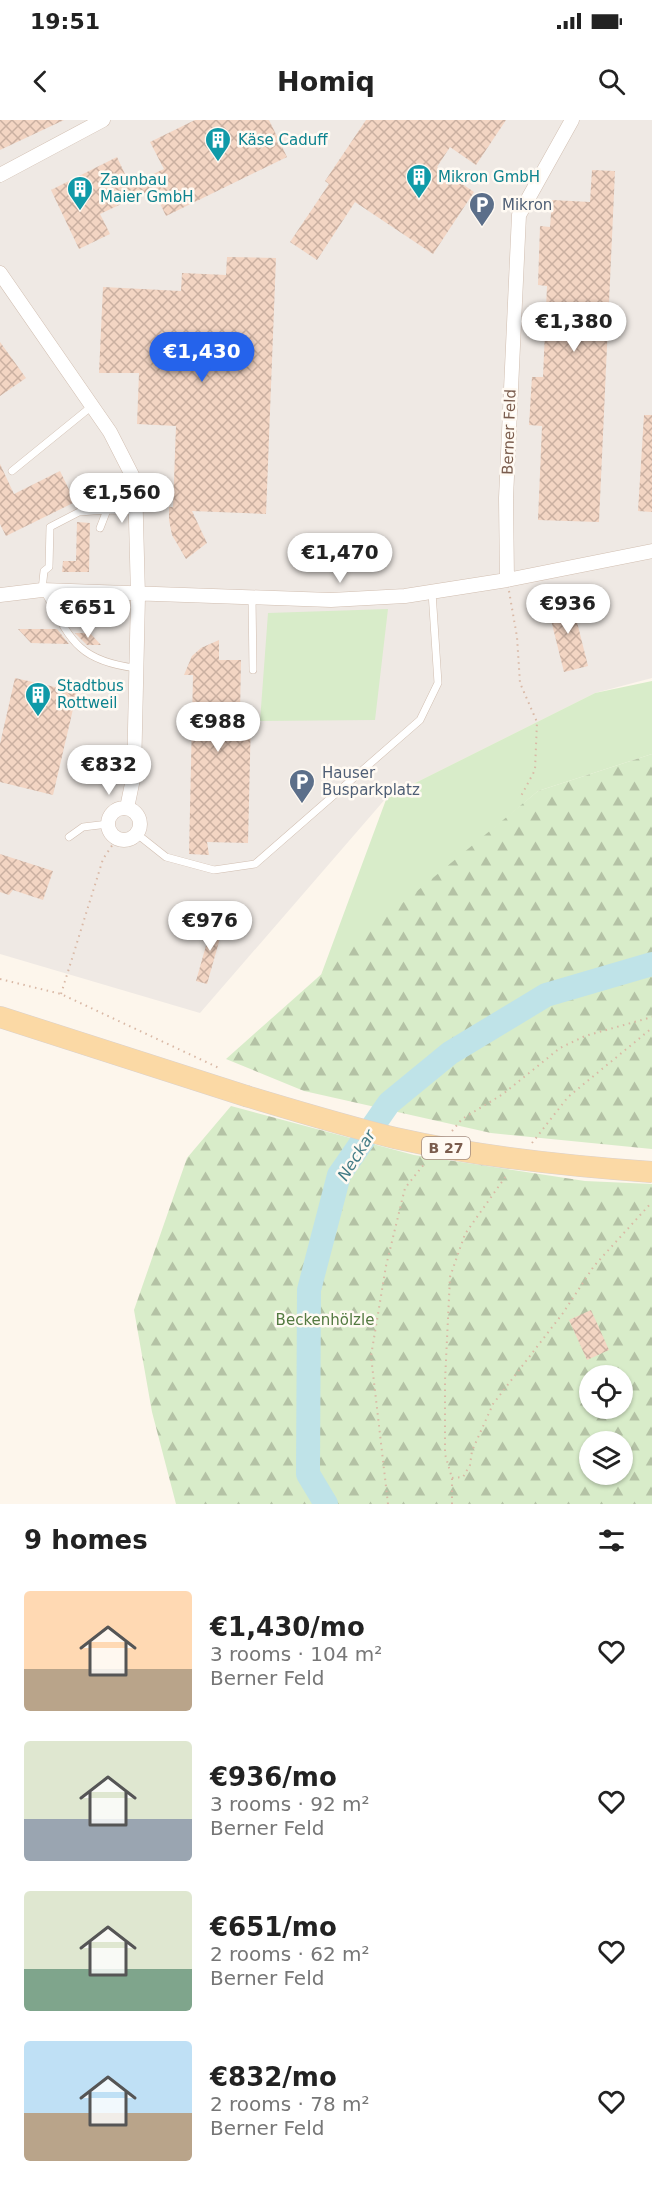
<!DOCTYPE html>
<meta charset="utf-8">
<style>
:root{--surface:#fff;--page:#f6f6f6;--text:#222;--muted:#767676;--accent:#2563eb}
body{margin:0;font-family:"DejaVu Sans",sans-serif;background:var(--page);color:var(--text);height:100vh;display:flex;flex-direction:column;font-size:22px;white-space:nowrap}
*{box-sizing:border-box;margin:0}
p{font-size:20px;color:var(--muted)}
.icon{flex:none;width:33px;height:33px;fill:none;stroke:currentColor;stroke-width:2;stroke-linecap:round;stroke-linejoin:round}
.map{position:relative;height:1384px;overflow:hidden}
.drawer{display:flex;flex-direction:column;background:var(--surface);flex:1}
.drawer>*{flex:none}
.tools{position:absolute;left:579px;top:1245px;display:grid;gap:12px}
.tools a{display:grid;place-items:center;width:54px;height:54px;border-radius:50%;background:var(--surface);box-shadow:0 2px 4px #0004;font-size:30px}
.price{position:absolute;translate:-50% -51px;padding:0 14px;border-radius:21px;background:#fff;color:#222;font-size:20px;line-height:39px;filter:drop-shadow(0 2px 3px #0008)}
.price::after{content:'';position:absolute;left:50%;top:36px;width:18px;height:14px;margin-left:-9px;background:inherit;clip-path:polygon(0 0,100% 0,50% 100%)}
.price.on{background:var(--accent);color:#fff}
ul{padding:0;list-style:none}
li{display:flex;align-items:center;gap:18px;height:150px;padding:0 24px}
li span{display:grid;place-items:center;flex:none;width:168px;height:120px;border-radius:6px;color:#555}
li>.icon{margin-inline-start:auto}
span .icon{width:72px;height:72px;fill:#fffc;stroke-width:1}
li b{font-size:26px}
h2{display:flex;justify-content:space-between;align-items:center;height:72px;padding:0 24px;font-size:26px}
.status{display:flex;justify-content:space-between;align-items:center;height:42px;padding:0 30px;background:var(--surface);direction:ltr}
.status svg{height:16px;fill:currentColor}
header{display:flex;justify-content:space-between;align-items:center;height:78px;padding:0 24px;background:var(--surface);font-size:27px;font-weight:700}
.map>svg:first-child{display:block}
.industrial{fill:#efe9e4}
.green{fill:#d8ecc9}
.forest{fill:url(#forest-firs);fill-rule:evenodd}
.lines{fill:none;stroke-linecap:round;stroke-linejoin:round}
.river{stroke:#bfe3e8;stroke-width:24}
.building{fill:url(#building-cross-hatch)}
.service-casing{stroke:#d1beb0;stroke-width:8}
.minor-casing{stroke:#d1beb0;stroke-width:15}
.primary-casing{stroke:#dad1cd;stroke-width:22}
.path{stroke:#d9b8a5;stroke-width:2;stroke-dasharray:1.5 4.5;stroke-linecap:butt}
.service{stroke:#fff;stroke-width:7}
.minor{stroke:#fff;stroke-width:14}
.primary{stroke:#fbd9a5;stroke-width:21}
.primary-bridge-casing{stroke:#dad1cd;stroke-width:22;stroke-linecap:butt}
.primary-bridge{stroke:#fbd9a5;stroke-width:21}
.labels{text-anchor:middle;stroke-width:5;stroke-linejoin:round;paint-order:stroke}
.shield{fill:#fffaf3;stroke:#a28b7f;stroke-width:1.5}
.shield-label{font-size:14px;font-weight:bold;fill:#7a5c4d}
.culture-label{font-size:15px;fill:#0d838f;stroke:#fffaf3;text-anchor:start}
.service-label{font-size:15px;fill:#4e5e75;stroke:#fffaf3;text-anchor:start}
.street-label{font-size:15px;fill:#7a5c4d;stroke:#fffaf3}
.park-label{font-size:15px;fill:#537a41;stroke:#fffaf3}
.water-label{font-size:16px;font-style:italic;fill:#437c86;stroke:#fffaf3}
</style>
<div class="status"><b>19:51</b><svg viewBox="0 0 49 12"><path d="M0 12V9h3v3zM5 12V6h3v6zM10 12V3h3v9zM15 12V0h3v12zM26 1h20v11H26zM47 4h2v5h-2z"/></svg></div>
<header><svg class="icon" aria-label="back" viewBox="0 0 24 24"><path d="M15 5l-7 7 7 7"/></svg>Homiq<svg class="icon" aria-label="search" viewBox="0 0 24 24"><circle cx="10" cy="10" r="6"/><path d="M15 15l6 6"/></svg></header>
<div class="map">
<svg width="652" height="1384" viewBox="0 0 652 1384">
<defs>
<pattern id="forest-firs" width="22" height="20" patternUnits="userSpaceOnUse" patternTransform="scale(1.5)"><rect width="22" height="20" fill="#d8ecc9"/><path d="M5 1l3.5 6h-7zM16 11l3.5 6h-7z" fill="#b4c2a5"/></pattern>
<pattern id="building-cross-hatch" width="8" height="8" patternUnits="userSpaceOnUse" patternTransform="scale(1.5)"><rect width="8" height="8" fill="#f3d5c3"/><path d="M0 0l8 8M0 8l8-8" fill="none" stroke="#cab0a1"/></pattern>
</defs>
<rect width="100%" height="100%" fill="#fdf6ec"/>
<path class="industrial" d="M 0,0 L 652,0 L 652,558 L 595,573 L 387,677 L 200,893 L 0,834 Z"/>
<path class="green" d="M 388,489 L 375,600 L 260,601 L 268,493 Z
M 652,561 L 652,634 L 538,671 L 321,855 L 387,677 L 595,573 Z"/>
<path class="forest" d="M 652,634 L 652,1029 L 491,1013 L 304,971 L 226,939 L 388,795 L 538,671 Z
M 231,986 L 414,1035 L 585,1061 L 652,1064 L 652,1384 L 176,1384 L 152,1292 L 134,1190 L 187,1038 ZM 590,1256 L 622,1256 L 622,1288 L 590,1288 ZM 590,1322 L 622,1322 L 622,1354 L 590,1354 Z"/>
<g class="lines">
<path class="river" d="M 326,1384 L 308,1354 L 309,1170 L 339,1055 L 389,983 L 450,933 L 546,875 L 652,844"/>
</g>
<path class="building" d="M 0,0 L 64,0 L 0,30 Z
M 195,0 L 269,0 L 287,37 L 166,96 L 153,69 L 100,94 L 110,114 L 79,129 L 51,70 L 117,37 L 130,65 L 164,49 L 150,22 Z
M 366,0 L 506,0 L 476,45 L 450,27 L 437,47 L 474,72 L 433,134 L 355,82 L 317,140 L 290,122 L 329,64 L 325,61 Z
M 592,50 L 615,51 L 599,402 L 538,400 L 542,306 L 529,305 L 532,257 L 543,257 L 547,166 L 538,165 L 540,106 L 550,107 L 552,80 L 590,82 Z
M 227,137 L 276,138 L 266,394 L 192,391 L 207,423 L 186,439 L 172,415 L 169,400 L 169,387 L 173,387 L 176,306 L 137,304 L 139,253 L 99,253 L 103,167 L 181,171 L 182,153 L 226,155 Z
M 0,222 L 26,258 L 0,276 Z
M 644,295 L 652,295 L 652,392 L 638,391 Z
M 0,344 L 14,374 L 60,351 L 75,382 L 6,416 L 0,404 Z
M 77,402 L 90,403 L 89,452 L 62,452 L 63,441 L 76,441 Z
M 571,478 L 588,546 L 564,552 L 547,484 Z
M 18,509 L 57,509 L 69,524 L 31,523 Z
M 75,513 L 90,513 L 101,525 L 87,525 Z
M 219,520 L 219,540 L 241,540 L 240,596 L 251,596 L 248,723 L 207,722 L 209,735 L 189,734 L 193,555 L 184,555 L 192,536 L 201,528 Z
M 15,558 L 77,572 L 53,675 L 0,662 L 0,624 Z
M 0,734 L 53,751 L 43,780 L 13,770 L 9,775 L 0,772 Z
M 213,801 L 224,804 L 207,864 L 196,861 Z
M 591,1190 L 609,1230 L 587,1240 L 569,1200 Z"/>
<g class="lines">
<defs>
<path id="service" d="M 12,351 L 92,286
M 100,408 L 107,390 L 137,391
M 42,470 L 44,451 L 49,447 L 50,407 L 79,392 L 107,390
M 44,470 C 70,519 77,541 136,548
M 252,478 L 253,550
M 137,714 L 166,737 L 214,750 L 255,744 L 420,600 L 438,563 L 432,472
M 69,717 L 83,707 L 108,704"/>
<path id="minor" d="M 0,55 L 103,0
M 0,153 L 110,312 L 135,361 L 138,476 L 134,654 L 127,688
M 507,460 L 506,378 L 519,95 L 572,0
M 0,475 L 42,470 L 331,480 L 405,476 L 507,460 L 652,431
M108 704a16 16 0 1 1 32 0a16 16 0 1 1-32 0Z"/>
<path id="primary" d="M 0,897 L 246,976"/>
</defs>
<use href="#service" class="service-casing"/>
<use href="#minor" class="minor-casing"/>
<use href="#primary" class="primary-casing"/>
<path class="path" d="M 509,471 L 517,517 L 520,563 L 537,602 L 535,650 L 521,676
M 0,859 L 61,874 L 219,948
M 61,874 L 103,739 L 117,718
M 452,1011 L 462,999 L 503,974 L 560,928 L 585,916 L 652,897
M 532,1023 L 568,977 L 652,908
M 452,1358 L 463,1357 L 470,1345 L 472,1331 L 493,1284 L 563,1193 L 594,1146 L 652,1082
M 388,1384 L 371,1236 L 386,1146 L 405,1068 L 425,1043
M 452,1384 L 452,1358 L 445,1334 L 445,1261 L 450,1157 L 465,1114 L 506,1056"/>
<use href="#service" class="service"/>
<use href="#minor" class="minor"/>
<use href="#primary" class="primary"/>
<defs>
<path id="primary-bridge" d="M 246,976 C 296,991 345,1006 395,1018 C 479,1037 566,1046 652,1052"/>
</defs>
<use href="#primary-bridge" class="primary-bridge-casing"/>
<use href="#primary-bridge" class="primary-bridge"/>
</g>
<defs>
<symbol id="building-pin" viewBox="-11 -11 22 30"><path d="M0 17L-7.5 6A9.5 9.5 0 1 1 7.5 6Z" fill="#0f9aa8" stroke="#fffaf3"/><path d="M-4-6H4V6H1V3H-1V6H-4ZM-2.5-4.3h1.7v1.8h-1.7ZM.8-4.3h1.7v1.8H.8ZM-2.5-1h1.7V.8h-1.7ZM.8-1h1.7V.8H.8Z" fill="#fff"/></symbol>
<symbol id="parking-pin" viewBox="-11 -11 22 30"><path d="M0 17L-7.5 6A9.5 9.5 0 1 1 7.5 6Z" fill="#5c6f8a" stroke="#fffaf3"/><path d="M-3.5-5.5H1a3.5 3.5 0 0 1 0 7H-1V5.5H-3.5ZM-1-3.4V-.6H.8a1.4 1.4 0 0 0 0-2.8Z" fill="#fff"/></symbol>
</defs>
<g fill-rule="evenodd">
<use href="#building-pin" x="203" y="5" width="30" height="40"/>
<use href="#building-pin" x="404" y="42" width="30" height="40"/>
<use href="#building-pin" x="65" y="54" width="30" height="40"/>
<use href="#parking-pin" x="467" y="70" width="30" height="40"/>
<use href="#building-pin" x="23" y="560" width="30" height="40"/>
<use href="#parking-pin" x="287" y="647" width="30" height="40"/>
</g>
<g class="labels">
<rect class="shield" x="422" y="1017" width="48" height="22" rx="4.5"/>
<g class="shield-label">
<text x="446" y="1033">B 27</text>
</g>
<g class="culture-label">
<text x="238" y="25">Käse Caduff</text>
<text x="438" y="62">Mikron GmbH</text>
<text x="100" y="65">Zaunbau<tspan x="100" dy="17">Maier GmbH</tspan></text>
<text x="57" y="571">Stadtbus<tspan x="57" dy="17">Rottweil</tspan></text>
</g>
<g class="service-label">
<text x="502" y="90">Mikron</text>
<text x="322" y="658">Hauser<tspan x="322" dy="17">Busparkplatz</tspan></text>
</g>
<g class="street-label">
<text transform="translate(509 312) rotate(-88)" y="5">Berner Feld</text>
</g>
<g class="park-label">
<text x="325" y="1205">Beckenhölzle</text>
</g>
<g class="water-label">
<text transform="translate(356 1035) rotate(-58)" y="6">Neckar</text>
</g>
</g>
</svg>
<div class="tools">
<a><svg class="icon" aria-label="locate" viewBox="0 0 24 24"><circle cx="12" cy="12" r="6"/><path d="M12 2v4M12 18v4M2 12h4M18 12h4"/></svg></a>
<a><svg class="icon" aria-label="layers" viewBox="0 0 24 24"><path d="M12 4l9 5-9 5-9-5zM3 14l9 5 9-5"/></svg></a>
</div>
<b class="price" style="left:574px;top:233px">€1,380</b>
<b class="price on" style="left:202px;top:263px">€1,430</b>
<b class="price" style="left:122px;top:404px">€1,560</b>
<b class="price" style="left:340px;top:464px">€1,470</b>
<b class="price" style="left:568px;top:515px">€936</b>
<b class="price" style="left:88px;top:519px">€651</b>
<b class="price" style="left:218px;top:633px">€988</b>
<b class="price" style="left:109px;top:676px">€832</b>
<b class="price" style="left:210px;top:832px">€976</b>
</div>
<section class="drawer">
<h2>9 homes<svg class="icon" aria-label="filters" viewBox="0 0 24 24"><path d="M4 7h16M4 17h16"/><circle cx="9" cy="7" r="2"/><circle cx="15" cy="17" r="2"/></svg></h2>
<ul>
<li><span style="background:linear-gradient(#ffd9b3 65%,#b9a48a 0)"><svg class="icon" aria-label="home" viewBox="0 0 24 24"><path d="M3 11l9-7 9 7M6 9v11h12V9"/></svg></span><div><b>€1,430/mo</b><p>3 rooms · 104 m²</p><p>Berner Feld</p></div><svg class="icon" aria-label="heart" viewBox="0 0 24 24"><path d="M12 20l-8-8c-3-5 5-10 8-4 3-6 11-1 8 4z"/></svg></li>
<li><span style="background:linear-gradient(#dfe7d0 65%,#9aa5b1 0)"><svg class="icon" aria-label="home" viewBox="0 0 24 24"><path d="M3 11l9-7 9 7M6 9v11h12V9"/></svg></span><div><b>€936/mo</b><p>3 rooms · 92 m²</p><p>Berner Feld</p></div><svg class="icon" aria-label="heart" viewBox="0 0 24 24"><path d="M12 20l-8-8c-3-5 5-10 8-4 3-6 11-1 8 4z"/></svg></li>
<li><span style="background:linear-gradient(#dfe7d0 65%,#7fa58c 0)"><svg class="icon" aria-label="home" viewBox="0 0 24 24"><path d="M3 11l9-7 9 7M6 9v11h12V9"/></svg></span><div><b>€651/mo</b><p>2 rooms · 62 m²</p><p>Berner Feld</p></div><svg class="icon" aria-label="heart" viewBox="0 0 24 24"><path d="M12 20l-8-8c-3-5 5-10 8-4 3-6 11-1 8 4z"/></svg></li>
<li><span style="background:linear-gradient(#bfe0f5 60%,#b9a48a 0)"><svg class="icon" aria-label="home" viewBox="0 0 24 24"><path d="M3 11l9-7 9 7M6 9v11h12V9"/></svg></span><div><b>€832/mo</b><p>2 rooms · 78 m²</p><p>Berner Feld</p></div><svg class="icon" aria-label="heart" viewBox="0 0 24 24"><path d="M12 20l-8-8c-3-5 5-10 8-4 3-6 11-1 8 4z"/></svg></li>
</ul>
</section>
